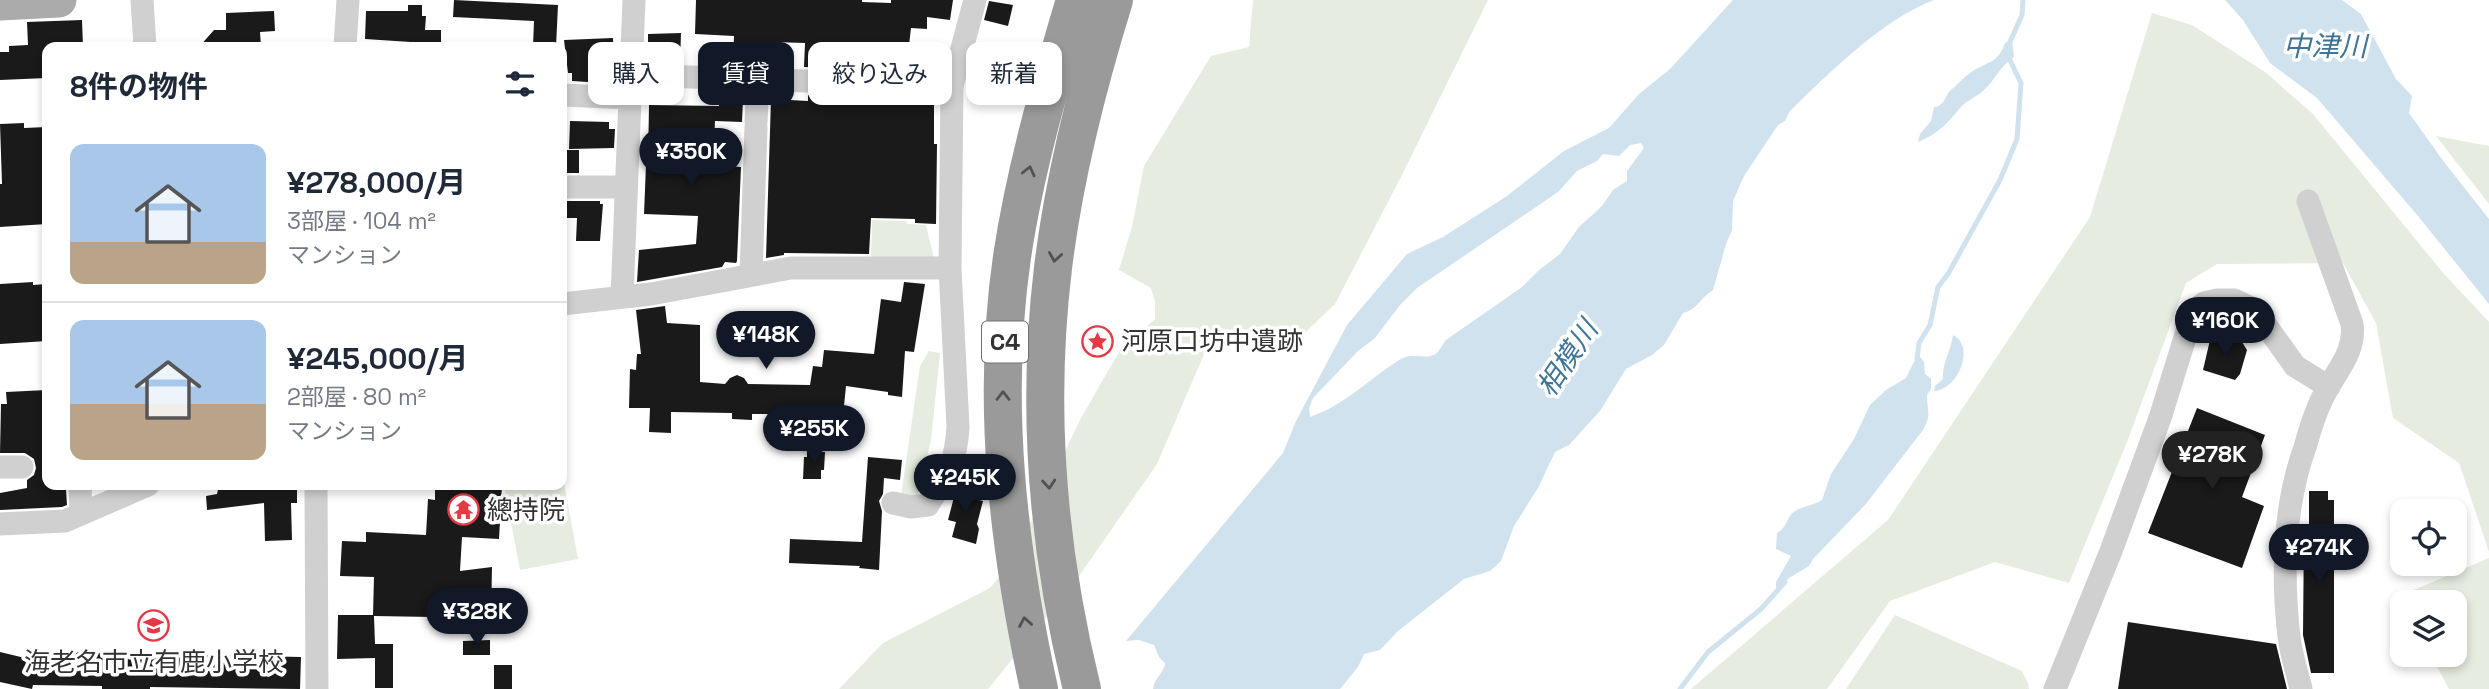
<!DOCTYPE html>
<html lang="ja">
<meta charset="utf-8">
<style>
:root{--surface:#fff;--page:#f2f2f3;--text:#1f2937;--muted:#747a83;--line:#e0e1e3;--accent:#111827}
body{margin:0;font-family:"Space Grotesk","Noto Sans JP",sans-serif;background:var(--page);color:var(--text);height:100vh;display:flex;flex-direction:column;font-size:26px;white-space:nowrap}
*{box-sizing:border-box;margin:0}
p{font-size:23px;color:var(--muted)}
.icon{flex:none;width:38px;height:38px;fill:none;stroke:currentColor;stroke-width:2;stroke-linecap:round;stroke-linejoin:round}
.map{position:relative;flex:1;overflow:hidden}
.details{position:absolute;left:42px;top:42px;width:525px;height:448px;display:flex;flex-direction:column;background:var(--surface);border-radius:14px;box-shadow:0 4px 10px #0003}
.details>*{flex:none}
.hud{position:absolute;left:588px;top:42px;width:665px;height:63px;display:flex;gap:14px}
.buttons{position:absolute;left:2390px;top:499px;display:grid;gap:14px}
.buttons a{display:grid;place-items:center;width:77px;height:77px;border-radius:14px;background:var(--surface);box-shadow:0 4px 10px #0003;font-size:35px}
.price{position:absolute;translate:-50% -60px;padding:0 16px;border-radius:24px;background:var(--accent);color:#fff;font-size:23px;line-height:46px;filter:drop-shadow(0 2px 4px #0008)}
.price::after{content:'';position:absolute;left:50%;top:42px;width:21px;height:16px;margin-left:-10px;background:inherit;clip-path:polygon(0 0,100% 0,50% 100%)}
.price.current{background:#222;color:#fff}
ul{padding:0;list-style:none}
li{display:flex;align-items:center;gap:21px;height:175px;padding:0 28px}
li+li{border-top:2px solid var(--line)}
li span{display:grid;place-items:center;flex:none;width:196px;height:140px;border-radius:14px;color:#555}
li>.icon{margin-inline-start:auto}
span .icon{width:84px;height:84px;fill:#fffc;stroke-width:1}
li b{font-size:30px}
h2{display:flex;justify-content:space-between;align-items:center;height:84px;padding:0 28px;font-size:30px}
.pill{padding:0 24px;border-radius:14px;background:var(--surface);box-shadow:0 4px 10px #0003;font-size:24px;line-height:63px}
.pill.current{background:var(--accent);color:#fff}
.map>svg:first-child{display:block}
.green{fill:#e6ecdf}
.water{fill:#cfe2ee;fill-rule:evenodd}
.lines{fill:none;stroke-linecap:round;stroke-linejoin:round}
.stream{stroke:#cfe2ee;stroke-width:5}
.building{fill:#1a1a1a}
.street{stroke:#d0d0d0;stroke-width:23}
.primary{stroke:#ababab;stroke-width:35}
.highway{stroke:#9a9a9a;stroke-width:38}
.oneway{stroke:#525252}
.labels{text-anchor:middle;stroke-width:7;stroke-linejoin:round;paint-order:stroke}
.shield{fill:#fff;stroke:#707070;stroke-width:2}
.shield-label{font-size:24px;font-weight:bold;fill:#333}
.poi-label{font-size:26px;fill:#333;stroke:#fff;text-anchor:start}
.water-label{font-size:28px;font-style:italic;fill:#3f7597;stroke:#fff}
</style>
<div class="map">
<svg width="2489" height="689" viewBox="0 0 2489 689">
<rect width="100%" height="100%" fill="#fff"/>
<path class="green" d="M 1253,0 L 1488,0 L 1401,177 L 1335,304 L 1290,347 L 1237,334 L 1216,326 L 1157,464 L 1077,579 L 988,689 L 839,689 L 883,643 L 990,588 L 1012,561 L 1081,418 L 1119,352 L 1155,319 L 1155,301 L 1151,288 L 1119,270 L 1132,227 L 1144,166 L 1211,56 L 1249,47 Z
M 2152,13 L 2192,25 L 2265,72 L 2313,114 L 2444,274 L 2489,322 L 2489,552 L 2459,463 L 2393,418 L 2376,323 L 2343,263 L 2217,264 L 2186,283 L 2127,442 L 2069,583 L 1995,562 L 1890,601 L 1827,689 L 1691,689 L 1888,520 L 2090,217 Z
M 2436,136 L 2489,146 L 2489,204 Z
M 872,220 L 906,221 L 907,224 L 926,225 L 934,259 L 871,261 Z
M 929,351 L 940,353 L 931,440 L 916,503 L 901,496 L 920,366 Z
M 562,472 L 578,559 L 520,570 L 504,485 L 562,485 Z
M 2489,558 L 2489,689 L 2449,689 L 2431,655 L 2455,654 L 2455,602 L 2405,602 L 2402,595 Z
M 1895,615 L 2022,671 L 2028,683 L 2029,689 L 1846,689 Z"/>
<path class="water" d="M 1733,0 L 1934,0 C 1883,19 1829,73 1790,111 L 1785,121 L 1778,125 L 1744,176 L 1733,201 L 1732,230 L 1726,244 L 1713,290 C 1701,297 1697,310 1683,313 L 1664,345 L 1652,355 L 1626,369 L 1600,411 L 1569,445 L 1555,452 L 1538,488 L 1514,526 L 1501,561 L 1490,571 L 1464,579 L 1398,631 L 1380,650 L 1364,654 L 1358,667 L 1340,689 L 1153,689 C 1154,678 1165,672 1165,663 L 1159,657 L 1154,645 L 1139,640 L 1126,641 L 1283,453 L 1296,421 L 1347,325 L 1407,254 L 1443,237 L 1507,196 L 1564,151 L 1609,128 L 1639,94 L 1670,69 ZM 1641,143 L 1644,148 L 1627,171 L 1627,181 L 1613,190 L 1602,206 L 1579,227 L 1560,254 L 1538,271 L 1522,287 L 1446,340 C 1443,344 1440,349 1437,353 C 1427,361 1414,352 1401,359 C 1368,379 1349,403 1310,417 L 1309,408 L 1313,398 L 1358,351 L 1375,338 L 1400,305 L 1417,288 L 1558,192 L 1577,171 L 1597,161 L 1603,154 L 1619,156 L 1630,145 Z
M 2225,0 L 2342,0 L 2361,14 L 2396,79 L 2412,96 L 2409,113 L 2444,162 L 2489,219 L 2489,304 L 2418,216 L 2317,98 L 2270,63 L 2243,20 Z
M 2012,40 L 2014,57 C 2000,66 1996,79 1984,90 C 1977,97 1967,100 1961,107 C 1946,124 1941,132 1918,142 L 1920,134 L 1931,121 L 1934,107 C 1946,106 1944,95 1952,89 C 1959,83 1966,75 1973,71 C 1989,61 1998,63 2005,43 Z
M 1953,335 C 1976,346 1958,390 1934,391 L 1935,386 L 1943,379 C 1942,362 1951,352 1953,335 Z
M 1918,354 L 1924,362 L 1925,374 L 1931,379 L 1931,389 L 1927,395 C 1927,411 1932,414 1923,430 L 1865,505 L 1813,559 L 1809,566 L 1789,578 L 1776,591 L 1776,582 L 1791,556 L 1776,549 L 1777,533 C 1787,528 1786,517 1795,511 C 1803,506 1813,506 1822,500 L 1831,474 L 1854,439 L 1870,405 L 1886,390 L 1906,378 Z"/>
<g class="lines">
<path class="stream" d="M 2009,44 L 2022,15 L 2023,0
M 1917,359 L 1919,343 L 1930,325 L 1938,287 L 1948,274 L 2000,180 L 2017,139 L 2021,83 L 2007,54
M 1680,689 L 1708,652 L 1761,609 L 1785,582"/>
</g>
<path class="building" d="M 454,0 L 558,5 L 556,47 L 533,47 L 534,21 L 453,17 Z
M 696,0 L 862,0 L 862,2 L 891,3 L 891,0 L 953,0 L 950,20 L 927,17 L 927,29 L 911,28 L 908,54 L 896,52 L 889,70 L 804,67 L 805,43 L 774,42 L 773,59 L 755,59 L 755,65 L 733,64 L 734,36 L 695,34 Z
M 989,1 L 1013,5 L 1008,26 L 984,20 Z
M 408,5 L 422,5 L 422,16 L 426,16 L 425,30 L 441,30 L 441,44 L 365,39 L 366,11 L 408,11 Z
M 274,11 L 275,31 L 260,32 L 261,47 L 199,47 L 214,30 L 226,30 L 226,13 Z
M 82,20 L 83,47 L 47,47 L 47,78 L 0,80 L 0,52 L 9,52 L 9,46 L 28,45 L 27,22 Z
M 681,33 L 680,63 L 648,62 L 648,34 Z
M 613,38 L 614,78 L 603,79 L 603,83 L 572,81 L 572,73 L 568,73 L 564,40 Z
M 975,68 L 1004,73 L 1000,94 L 971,89 Z
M 808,95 L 934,99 L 934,144 L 937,144 L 936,224 L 915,223 L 915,219 L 871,218 L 869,254 L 784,253 L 784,255 L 766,258 L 771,99 L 808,101 Z
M 729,98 L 743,99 L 742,122 L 715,121 L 713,165 L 741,167 L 737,261 L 736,263 L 725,262 L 722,267 L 637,282 L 639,250 L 696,244 L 698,216 L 644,214 L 646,165 L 648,165 L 649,105 L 719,106 L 719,101 L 729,101 Z
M 570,121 L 609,122 L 609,129 L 615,129 L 614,148 L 569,149 Z
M 24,123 L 24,128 L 47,127 L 47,224 L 0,227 L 0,184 L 2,184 L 0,124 Z
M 566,150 L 579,150 L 579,173 L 565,173 Z
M 562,201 L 600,201 L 600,204 L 603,204 L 600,241 L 576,241 L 577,218 L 562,218 Z
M 33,282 L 33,285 L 47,284 L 47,341 L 0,344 L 0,284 Z
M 904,282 L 925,284 L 914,352 L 905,351 L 902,397 L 888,395 L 888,392 L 846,386 L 843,416 L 815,414 L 814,426 L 789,424 L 790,414 L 752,414 L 752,420 L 732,419 L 732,413 L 671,412 L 671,433 L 649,432 L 650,408 L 629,408 L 630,369 L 636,370 L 637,354 L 641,354 L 636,310 L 665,306 L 667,323 L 700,325 L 700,382 L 725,384 L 730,378 L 737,375 L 744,378 L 748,384 L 810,385 L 813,366 L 822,367 L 824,350 L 874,354 L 881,299 L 901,302 Z
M 2221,335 L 2242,342 L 2247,350 L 2240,374 L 2235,380 L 2203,370 L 2210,340 Z
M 47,390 L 47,486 L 58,485 L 59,490 L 66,490 L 67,505 L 62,507 L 0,510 L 0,493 L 27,488 L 27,480 L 34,475 L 36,468 L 34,459 L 25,453 L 0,453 L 1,404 L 7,404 L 6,392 Z
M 2197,408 L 2265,435 L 2242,497 L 2264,506 L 2242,568 L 2148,533 Z
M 807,451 L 825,452 L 824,470 L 821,470 L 821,479 L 803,479 L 804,457 L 807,457 Z
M 868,457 L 902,460 L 900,480 L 884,478 L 883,494 L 879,501 L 882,511 L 879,570 L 859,568 L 860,566 L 789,563 L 790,539 L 862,542 Z
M 958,482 L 974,486 L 971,498 L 983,501 L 977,524 L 979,529 L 976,544 L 952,537 L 956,522 L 948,520 Z
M 219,485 L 275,485 L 275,486 L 294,486 L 294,489 L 297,489 L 297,503 L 291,503 L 292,540 L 265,541 L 264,503 L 207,510 L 206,496 L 217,494 Z
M 435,485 L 502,485 L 499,539 L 462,537 L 460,571 L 492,567 L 491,618 L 374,616 L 375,644 L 393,644 L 393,688 L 375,688 L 375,658 L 337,659 L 338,615 L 373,615 L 374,577 L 340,576 L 342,541 L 366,542 L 366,532 L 426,535 L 428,499 L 435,500 Z
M 2309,491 L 2328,491 L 2328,500 L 2334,500 L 2334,673 L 2311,673 L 2303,635 L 2304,526 L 2309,526 Z
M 2128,622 L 2276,644 L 2287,689 L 2118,689 Z
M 490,640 L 490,655 L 463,655 L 463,641 Z
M 0,652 L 50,664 L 50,652 L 301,657 L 300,689 L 150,687 L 150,689 L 102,689 L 102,686 L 33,685 L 32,689 L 0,682 Z
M 494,665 L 512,665 L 512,689 L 494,689 Z"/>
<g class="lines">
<path class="street" d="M 142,0 L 145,47
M 345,47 L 348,0
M 631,75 L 952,86
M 562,95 L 629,98
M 756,122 L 758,79
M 562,187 L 626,187
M 751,275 L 756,127
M 622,297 L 634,0
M 562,304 L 651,294 L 791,268 L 950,268
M 0,467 L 22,467
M 80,485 L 81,514
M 316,485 L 317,689
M 893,503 L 911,507 L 928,505 C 947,475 956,463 958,427 L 950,268 L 952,86 L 975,0
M 0,524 L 65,521 L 148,485
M 2055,689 L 2111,551 L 2160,418 L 2188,328 L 2196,310 L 2204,303 L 2217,300 L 2234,300 L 2255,310 L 2295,366 L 2329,387
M 2301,689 C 2297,672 2291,654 2289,637 C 2282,575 2284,506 2305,447 C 2310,430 2315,412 2323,397 C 2335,372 2356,353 2352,324 L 2308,201"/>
<path class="primary" d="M 0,3 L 59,0"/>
<path class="highway" d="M 1039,689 C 1008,547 991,402 1012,257 C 1025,170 1050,84 1075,0
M 1082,689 C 1048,552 1036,409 1053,268 C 1064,177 1087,87 1114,0"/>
</g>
<defs><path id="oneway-chevron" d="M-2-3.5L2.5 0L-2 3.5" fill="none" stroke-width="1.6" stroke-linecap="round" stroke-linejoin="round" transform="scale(1.75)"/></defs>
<g class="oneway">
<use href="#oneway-chevron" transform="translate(1029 171) rotate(-77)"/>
<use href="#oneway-chevron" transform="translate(1055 257) rotate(99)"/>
<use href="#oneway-chevron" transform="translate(1003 396) rotate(-90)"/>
<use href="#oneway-chevron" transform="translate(1049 484) rotate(85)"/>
<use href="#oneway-chevron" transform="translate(1025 622) rotate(-100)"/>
</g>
<defs>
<symbol id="sight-ring" viewBox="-11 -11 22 22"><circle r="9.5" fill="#fff" stroke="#e63946" stroke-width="1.5"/><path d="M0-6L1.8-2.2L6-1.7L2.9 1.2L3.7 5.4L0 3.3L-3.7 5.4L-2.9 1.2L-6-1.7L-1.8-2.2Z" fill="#e63946"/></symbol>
<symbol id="temple-ring" viewBox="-11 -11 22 22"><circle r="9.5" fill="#fff" stroke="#e63946" stroke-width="1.5"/><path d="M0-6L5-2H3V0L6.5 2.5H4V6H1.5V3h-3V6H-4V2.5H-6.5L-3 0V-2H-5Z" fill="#e63946"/></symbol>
<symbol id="school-ring" viewBox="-11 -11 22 22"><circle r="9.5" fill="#fff" stroke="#e63946" stroke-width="1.5"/><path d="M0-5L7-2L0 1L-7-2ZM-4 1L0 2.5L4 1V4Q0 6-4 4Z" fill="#e63946"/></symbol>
</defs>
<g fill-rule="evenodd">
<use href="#sight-ring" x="1080" y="324" width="35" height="35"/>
<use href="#temple-ring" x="446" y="492" width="35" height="35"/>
<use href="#school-ring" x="136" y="608" width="35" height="35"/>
</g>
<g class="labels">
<rect class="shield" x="982" y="321.5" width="46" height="41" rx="5"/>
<g class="shield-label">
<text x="1005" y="350">C4</text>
</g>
<g class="poi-label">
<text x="1121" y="350">河原口坊中遺跡</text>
<text x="487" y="519">總持院</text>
<text x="154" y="671" text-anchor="middle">海老名市立有鹿小学校</text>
</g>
<g class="water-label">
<text x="2325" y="56">中津川</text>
<text transform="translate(1567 358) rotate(-56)" y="10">相模川</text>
</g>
</g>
</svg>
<div class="buttons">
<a><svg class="icon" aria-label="locate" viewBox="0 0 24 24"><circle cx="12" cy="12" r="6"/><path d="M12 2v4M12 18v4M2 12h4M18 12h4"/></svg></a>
<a><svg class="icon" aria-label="layers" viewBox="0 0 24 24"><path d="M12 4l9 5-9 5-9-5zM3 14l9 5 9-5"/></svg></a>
</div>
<b class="price" style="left:691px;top:188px">¥350K</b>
<b class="price" style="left:2225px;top:357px">¥160K</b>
<b class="price" style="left:766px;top:371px">¥148K</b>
<b class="price" style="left:814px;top:465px">¥255K</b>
<b class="price current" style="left:2212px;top:491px">¥278K</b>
<b class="price" style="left:965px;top:514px">¥245K</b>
<b class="price" style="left:2319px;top:584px">¥274K</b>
<b class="price" style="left:477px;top:648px">¥328K</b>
<div class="hud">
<a class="pill">購入</a>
<a class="pill current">賃貸</a>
<a class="pill">絞り込み</a>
<a class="pill">新着</a>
</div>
<section class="details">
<h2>8件の物件<svg class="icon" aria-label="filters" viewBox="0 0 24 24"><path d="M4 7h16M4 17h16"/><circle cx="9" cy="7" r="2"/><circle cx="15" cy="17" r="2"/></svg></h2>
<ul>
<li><span style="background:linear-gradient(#a9c7e8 70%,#b9a48a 0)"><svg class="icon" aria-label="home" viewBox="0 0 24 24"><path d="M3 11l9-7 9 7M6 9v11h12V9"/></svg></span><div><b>¥278,000/月</b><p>3部屋 · 104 m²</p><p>マンション</p></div></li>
<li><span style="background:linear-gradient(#a9c7e8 60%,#b9a48a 0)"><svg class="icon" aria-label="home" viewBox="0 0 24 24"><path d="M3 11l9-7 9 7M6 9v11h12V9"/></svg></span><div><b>¥245,000/月</b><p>2部屋 · 80 m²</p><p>マンション</p></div></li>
</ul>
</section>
</div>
